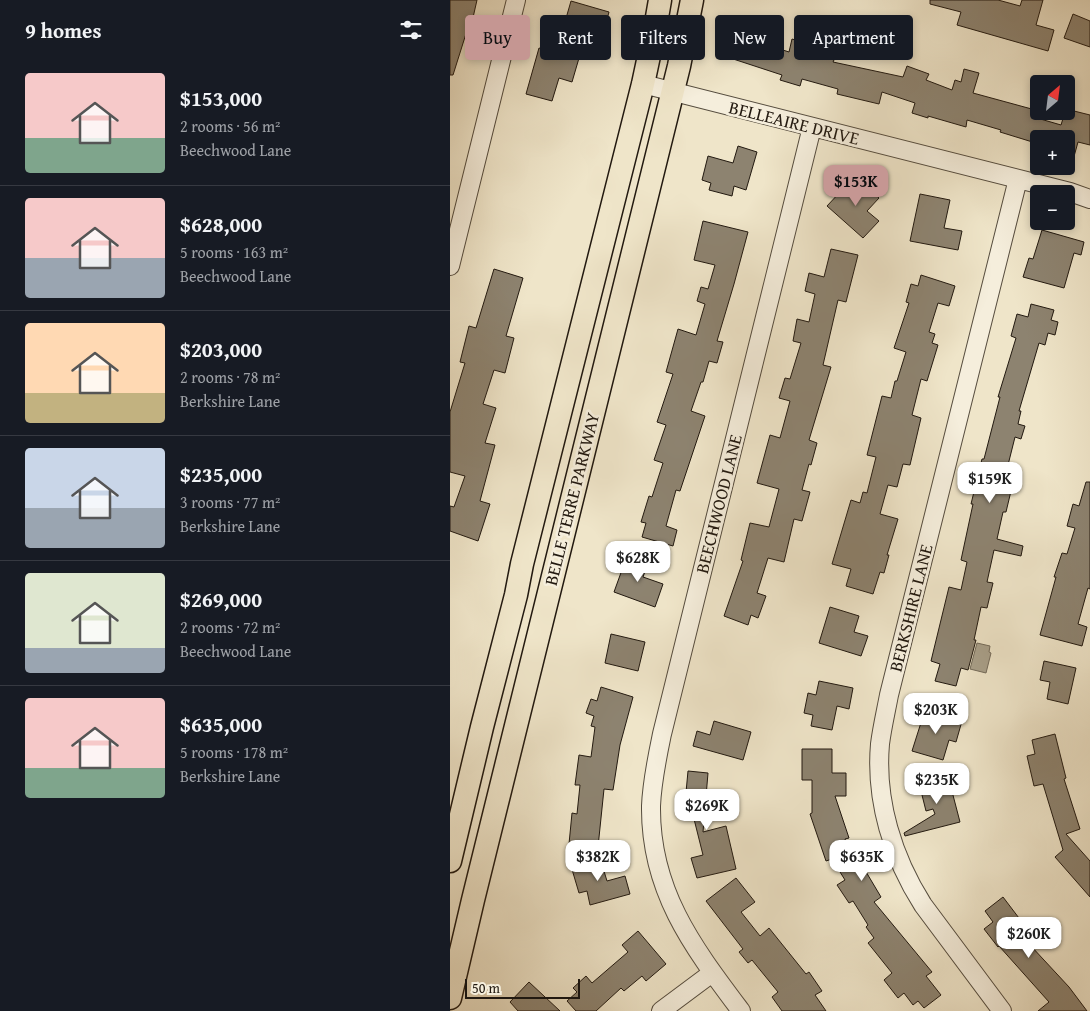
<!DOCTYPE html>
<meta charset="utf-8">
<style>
:root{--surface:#171b24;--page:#20242c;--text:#f1f3f6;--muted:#9ea1a6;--line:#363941;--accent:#c59692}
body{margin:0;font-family:"Gentium Book Plus",serif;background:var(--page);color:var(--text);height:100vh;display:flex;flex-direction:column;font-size:19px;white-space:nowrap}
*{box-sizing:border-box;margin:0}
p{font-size:16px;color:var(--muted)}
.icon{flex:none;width:28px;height:28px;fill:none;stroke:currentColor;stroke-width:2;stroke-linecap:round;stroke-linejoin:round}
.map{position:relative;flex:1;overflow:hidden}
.drawer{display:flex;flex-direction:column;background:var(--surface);width:450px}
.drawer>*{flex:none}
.banner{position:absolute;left:15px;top:15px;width:475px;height:45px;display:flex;gap:10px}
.needle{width:32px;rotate:28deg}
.tools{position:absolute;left:580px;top:75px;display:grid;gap:10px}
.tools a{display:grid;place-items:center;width:45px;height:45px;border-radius:5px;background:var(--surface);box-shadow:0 2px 8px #0003;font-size:25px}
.scale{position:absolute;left:15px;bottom:12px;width:115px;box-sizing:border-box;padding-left:5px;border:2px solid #221910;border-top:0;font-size:14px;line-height:18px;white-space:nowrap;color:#221910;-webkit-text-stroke:4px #f5eedc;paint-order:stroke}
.price{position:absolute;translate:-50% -42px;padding:0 11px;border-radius:10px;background:#fff;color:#222;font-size:16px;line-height:32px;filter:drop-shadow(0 1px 2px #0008)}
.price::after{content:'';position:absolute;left:50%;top:30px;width:15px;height:11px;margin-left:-8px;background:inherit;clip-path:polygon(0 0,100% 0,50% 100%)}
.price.current{background:var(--accent);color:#111}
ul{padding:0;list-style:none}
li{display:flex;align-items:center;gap:15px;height:125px;padding:0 25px}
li+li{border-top:1px solid var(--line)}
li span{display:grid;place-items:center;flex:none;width:140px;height:100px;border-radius:5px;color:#555}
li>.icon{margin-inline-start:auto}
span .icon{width:60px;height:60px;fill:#fffc;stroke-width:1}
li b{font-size:21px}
h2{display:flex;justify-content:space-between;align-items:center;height:60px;padding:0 25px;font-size:21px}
.chip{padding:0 18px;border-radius:5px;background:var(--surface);box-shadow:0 2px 8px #0003;font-size:18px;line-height:45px}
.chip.current{background:var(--accent);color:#111}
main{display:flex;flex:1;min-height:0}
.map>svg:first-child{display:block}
.water{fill:#a9a08a;stroke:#736a59}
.building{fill:#8d8370;stroke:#221910}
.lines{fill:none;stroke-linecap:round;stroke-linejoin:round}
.minor-casing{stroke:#554c3e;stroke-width:20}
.major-casing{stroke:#221910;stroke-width:25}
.minor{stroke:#f5eedc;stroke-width:18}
.major{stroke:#efe5c9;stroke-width:22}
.labels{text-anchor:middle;stroke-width:5;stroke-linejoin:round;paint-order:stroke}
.street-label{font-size:18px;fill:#221910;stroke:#f5eedc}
</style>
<main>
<section class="drawer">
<h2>9 homes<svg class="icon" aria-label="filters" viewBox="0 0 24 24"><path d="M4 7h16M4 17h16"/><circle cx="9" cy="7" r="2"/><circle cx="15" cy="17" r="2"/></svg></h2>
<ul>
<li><span style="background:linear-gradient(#f6c9c9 65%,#7fa58c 0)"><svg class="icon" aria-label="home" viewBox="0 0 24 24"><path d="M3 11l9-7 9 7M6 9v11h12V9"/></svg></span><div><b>$153,000</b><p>2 rooms · 56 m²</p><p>Beechwood Lane</p></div></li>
<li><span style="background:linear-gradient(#f6c9c9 60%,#9aa5b1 0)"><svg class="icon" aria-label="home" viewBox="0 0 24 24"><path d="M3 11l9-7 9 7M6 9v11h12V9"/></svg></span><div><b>$628,000</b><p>5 rooms · 163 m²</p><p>Beechwood Lane</p></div></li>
<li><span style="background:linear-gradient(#ffd9b3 70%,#c2b280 0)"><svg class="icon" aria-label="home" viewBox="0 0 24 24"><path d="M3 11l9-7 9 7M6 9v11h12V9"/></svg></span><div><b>$203,000</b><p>2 rooms · 78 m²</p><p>Berkshire Lane</p></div></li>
<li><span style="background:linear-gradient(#c9d6e8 60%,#9aa5b1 0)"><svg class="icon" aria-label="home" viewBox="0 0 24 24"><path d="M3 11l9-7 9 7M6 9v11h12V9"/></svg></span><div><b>$235,000</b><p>3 rooms · 77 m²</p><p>Berkshire Lane</p></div></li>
<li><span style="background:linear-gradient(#dfe7d0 75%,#9aa5b1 0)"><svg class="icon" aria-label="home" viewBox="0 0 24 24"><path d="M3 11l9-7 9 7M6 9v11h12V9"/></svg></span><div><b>$269,000</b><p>2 rooms · 72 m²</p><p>Beechwood Lane</p></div></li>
<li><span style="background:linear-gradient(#f6c9c9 70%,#7fa58c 0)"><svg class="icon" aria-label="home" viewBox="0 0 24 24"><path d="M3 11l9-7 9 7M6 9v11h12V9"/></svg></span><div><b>$635,000</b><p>5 rooms · 178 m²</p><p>Berkshire Lane</p></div></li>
</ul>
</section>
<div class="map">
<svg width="640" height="1011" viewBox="0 0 640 1011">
<rect width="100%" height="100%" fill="#efe5c9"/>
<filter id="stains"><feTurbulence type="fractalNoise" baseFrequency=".004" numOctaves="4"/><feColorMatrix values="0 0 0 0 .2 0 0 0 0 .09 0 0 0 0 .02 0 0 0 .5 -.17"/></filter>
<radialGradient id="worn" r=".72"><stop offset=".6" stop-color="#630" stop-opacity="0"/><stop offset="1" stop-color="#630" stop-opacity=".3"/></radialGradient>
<path class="water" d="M 527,643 L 540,646 L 539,652 L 541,653 L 536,673 L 520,669 Z"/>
<path class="building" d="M 0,0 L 27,0 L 22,22 L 20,21 L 3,75 L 0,75 Z
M 480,0 L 548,0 L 570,6 L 572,0 L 593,0 L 586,25 L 604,30 L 598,51 L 507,25 L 511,12 L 480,4 Z
M 121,1 L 159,12 L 150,45 L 134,41 L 122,82 L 109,78 L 102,101 L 76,94 L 89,48 L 106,53 Z
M 623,14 L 640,21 L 640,47 L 614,38 Z
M 289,29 L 310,36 L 308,42 L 339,52 L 342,39 L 362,45 L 360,53 L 384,60 L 383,62 L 453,77 L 457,66 L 479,74 L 476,80 L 502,90 L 505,80 L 511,82 L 514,69 L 529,73 L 523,93 L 589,111 L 587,118 L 611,125 L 616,109 L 640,115 L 640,145 L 628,142 L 620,171 L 616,170 L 616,139 L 589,139 L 589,144 L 550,132 L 551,130 L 517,120 L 516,127 L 478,116 L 478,118 L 462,113 L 465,103 L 432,92 L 429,104 L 387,94 L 388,89 L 352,79 L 350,86 L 330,80 L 332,75 L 268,54 L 275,34 L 286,37 Z
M 288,146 L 307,152 L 296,190 L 284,186 L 282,196 L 259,190 L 261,183 L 252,180 L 258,156 L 283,163 Z
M 405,176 L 429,198 L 417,211 L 429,221 L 413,238 L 377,206 Z
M 470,194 L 500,200 L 494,228 L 512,231 L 508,250 L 460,241 Z
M 253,221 L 298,232 L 284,284 L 267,341 L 273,342 L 267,363 L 259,361 L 253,382 L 251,382 L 241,411 L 255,416 L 230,491 L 226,490 L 216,526 L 227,530 L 223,546 L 192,537 L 196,523 L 191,522 L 199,496 L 202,497 L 213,463 L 204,460 L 216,425 L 207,422 L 223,374 L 216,372 L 228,329 L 246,335 L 255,304 L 247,301 L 251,287 L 258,289 L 265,265 L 244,260 Z
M 592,230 L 634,242 L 631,255 L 624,253 L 614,288 L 573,277 L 579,258 L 583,259 Z
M 381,249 L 408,255 L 396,302 L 388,300 L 373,365 L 381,367 L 359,440 L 367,443 L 361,465 L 359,464 L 352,490 L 360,492 L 352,521 L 344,519 L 334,562 L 318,558 L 307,593 L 316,596 L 308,618 L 301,615 L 298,625 L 274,616 L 293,561 L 291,560 L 300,523 L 319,527 L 329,489 L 307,483 L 320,435 L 330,438 L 340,401 L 329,398 L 335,378 L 340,379 L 351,343 L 343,341 L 347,319 L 359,322 L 365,294 L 355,291 L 359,273 L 374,277 Z
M 44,269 L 73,278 L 56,336 L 64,338 L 55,373 L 44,370 L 33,404 L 46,408 L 35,443 L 45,445 L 30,501 L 40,504 L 28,541 L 0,531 L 0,506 L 4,507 L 15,476 L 0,472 L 0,412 L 15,363 L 10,362 L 19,326 L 26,328 Z
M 471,275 L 505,286 L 499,306 L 488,303 L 479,332 L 485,334 L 482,343 L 488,345 L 477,381 L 471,379 L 462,415 L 471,418 L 460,465 L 453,464 L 447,487 L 438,485 L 430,514 L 448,519 L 437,555 L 439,555 L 434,573 L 430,572 L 423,594 L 396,586 L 401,569 L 382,564 L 401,500 L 410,503 L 413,492 L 417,493 L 426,457 L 417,455 L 432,396 L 441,398 L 445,381 L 447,381 L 456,352 L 444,348 L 459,303 L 456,302 L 461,284 L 468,286 Z
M 581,304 L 604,310 L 601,320 L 608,322 L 605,335 L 598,333 L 595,345 L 589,343 L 569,411 L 571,411 L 568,424 L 575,426 L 571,439 L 565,437 L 552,489 L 561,491 L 556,512 L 553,512 L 547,539 L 573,546 L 571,556 L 544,550 L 537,582 L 543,583 L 537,608 L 531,607 L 524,640 L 526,640 L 518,670 L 511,668 L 506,686 L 485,681 L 490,664 L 481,661 L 499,587 L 511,590 L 517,562 L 511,560 L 523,504 L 521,504 L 532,459 L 534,459 L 550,397 L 548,397 L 566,338 L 561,336 L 567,314 L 578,317 Z
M 636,482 L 640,482 L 640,589 L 638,588 L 628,624 L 637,627 L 632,646 L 590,635 L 606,577 L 604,577 L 612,553 L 617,554 L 625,528 L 617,526 L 623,504 L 629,506 Z
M 177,556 L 198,563 L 193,577 L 213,584 L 205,607 L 164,592 Z
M 380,607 L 409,616 L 404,632 L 418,636 L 411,656 L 369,643 Z
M 161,634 L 195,642 L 188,671 L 155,663 Z
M 594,661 L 626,668 L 618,704 L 597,699 L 600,682 L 590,680 Z
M 369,681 L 403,688 L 399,709 L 387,706 L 382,730 L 361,726 L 363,715 L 354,713 L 358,693 L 366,695 Z
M 151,687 L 183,697 L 170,745 L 163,790 L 154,789 L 148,847 L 119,844 L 122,813 L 127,814 L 130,785 L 125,785 L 129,755 L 141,757 L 145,727 L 141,726 L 144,716 L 136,713 L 141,699 L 147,701 Z
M 475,710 L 512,721 L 506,742 L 499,740 L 493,760 L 462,751 Z
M 264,721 L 301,732 L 293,760 L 243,746 L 247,731 L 260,735 Z
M 605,734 L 616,778 L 614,779 L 630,829 L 616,834 L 640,861 L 640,897 L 605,857 L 613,850 L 593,784 L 584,786 L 577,756 L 585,754 L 582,740 Z
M 352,749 L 382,749 L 382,773 L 396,773 L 396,796 L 385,796 L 399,838 L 395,839 L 403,864 L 409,860 L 431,897 L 424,902 L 482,972 L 476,976 L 491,995 L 474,1008 L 468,1001 L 463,1005 L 454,993 L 448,998 L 434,980 L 442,973 L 418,943 L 424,938 L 416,927 L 418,925 L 403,901 L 399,903 L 387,885 L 395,880 L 382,859 L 376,861 L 360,814 L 362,813 L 362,780 L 352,780 Z
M 238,771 L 258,773 L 253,832 L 276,826 L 286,869 L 247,878 L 241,858 L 253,855 L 243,815 L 234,814 Z
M 498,776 L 510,822 L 455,836 L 454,833 L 485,814 L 483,809 L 476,811 L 469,783 Z
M 150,858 L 157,881 L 175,876 L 180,894 L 140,905 L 137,891 L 129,893 L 121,866 Z
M 286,878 L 305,902 L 291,912 L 310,936 L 319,928 L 356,974 L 359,972 L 372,991 L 365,995 L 376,1011 L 332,1011 L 322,997 L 328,992 L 302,960 L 298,963 L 289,952 L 293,949 L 256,901 Z
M 553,897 L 575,926 L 568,932 L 619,987 L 637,1011 L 588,1011 L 599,1002 L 549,946 L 548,947 L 534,929 L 543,922 L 535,911 Z
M 188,931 L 216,964 L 196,981 L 192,976 L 174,991 L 171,988 L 146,1011 L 126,1011 L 117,1001 L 127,992 L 123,988 L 136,976 L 142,983 L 178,952 L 172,945 Z
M 79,982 L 110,1011 L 68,1011 L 60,1002 Z"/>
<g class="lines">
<defs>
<path id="minor" d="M 193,84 L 620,192 L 640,199
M 0,266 L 66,0
M 211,1011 L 262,973
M 291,1011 C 243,947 200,891 201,806 C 202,781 207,758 212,734 L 362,127
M 552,1011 L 473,905 C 443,858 425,801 430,744 C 432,728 436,711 439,695 L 568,179"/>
<path id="major" d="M 0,861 L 32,727 L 66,595 L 72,564 L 193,84 L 206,23 L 210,0
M 0,998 L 23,900 L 229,66 L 242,0"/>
</defs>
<use href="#minor" class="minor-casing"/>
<use href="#major" class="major-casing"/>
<use href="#minor" class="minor"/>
<use href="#major" class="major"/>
</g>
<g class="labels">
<g class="street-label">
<text transform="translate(344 123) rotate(14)" y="6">BELLEAIRE DRIVE</text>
<text transform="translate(122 499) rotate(-76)" y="6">BELLE TERRE PARKWAY</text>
<text transform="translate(269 504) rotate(-76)" y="6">BEECHWOOD LANE</text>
<text transform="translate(461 608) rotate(-76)" y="6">BERKSHIRE LANE</text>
</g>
</g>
<rect width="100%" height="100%" filter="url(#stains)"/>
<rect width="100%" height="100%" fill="url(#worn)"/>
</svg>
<div class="tools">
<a><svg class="needle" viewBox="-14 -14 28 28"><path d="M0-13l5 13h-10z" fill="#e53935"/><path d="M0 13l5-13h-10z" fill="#9ea1a6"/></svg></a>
<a>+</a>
<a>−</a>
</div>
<div class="scale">50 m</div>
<b class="price current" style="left:406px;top:207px">$153K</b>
<b class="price" style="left:540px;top:504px">$159K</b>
<b class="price" style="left:188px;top:583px">$628K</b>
<b class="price" style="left:486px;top:735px">$203K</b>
<b class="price" style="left:487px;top:805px">$235K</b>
<b class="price" style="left:257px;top:831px">$269K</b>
<b class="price" style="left:148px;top:882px">$382K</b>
<b class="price" style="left:412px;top:882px">$635K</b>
<b class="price" style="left:579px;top:959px">$260K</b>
<div class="banner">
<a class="chip current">Buy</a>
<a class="chip">Rent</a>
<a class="chip">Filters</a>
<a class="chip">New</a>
<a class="chip">Apartment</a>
</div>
</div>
</main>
